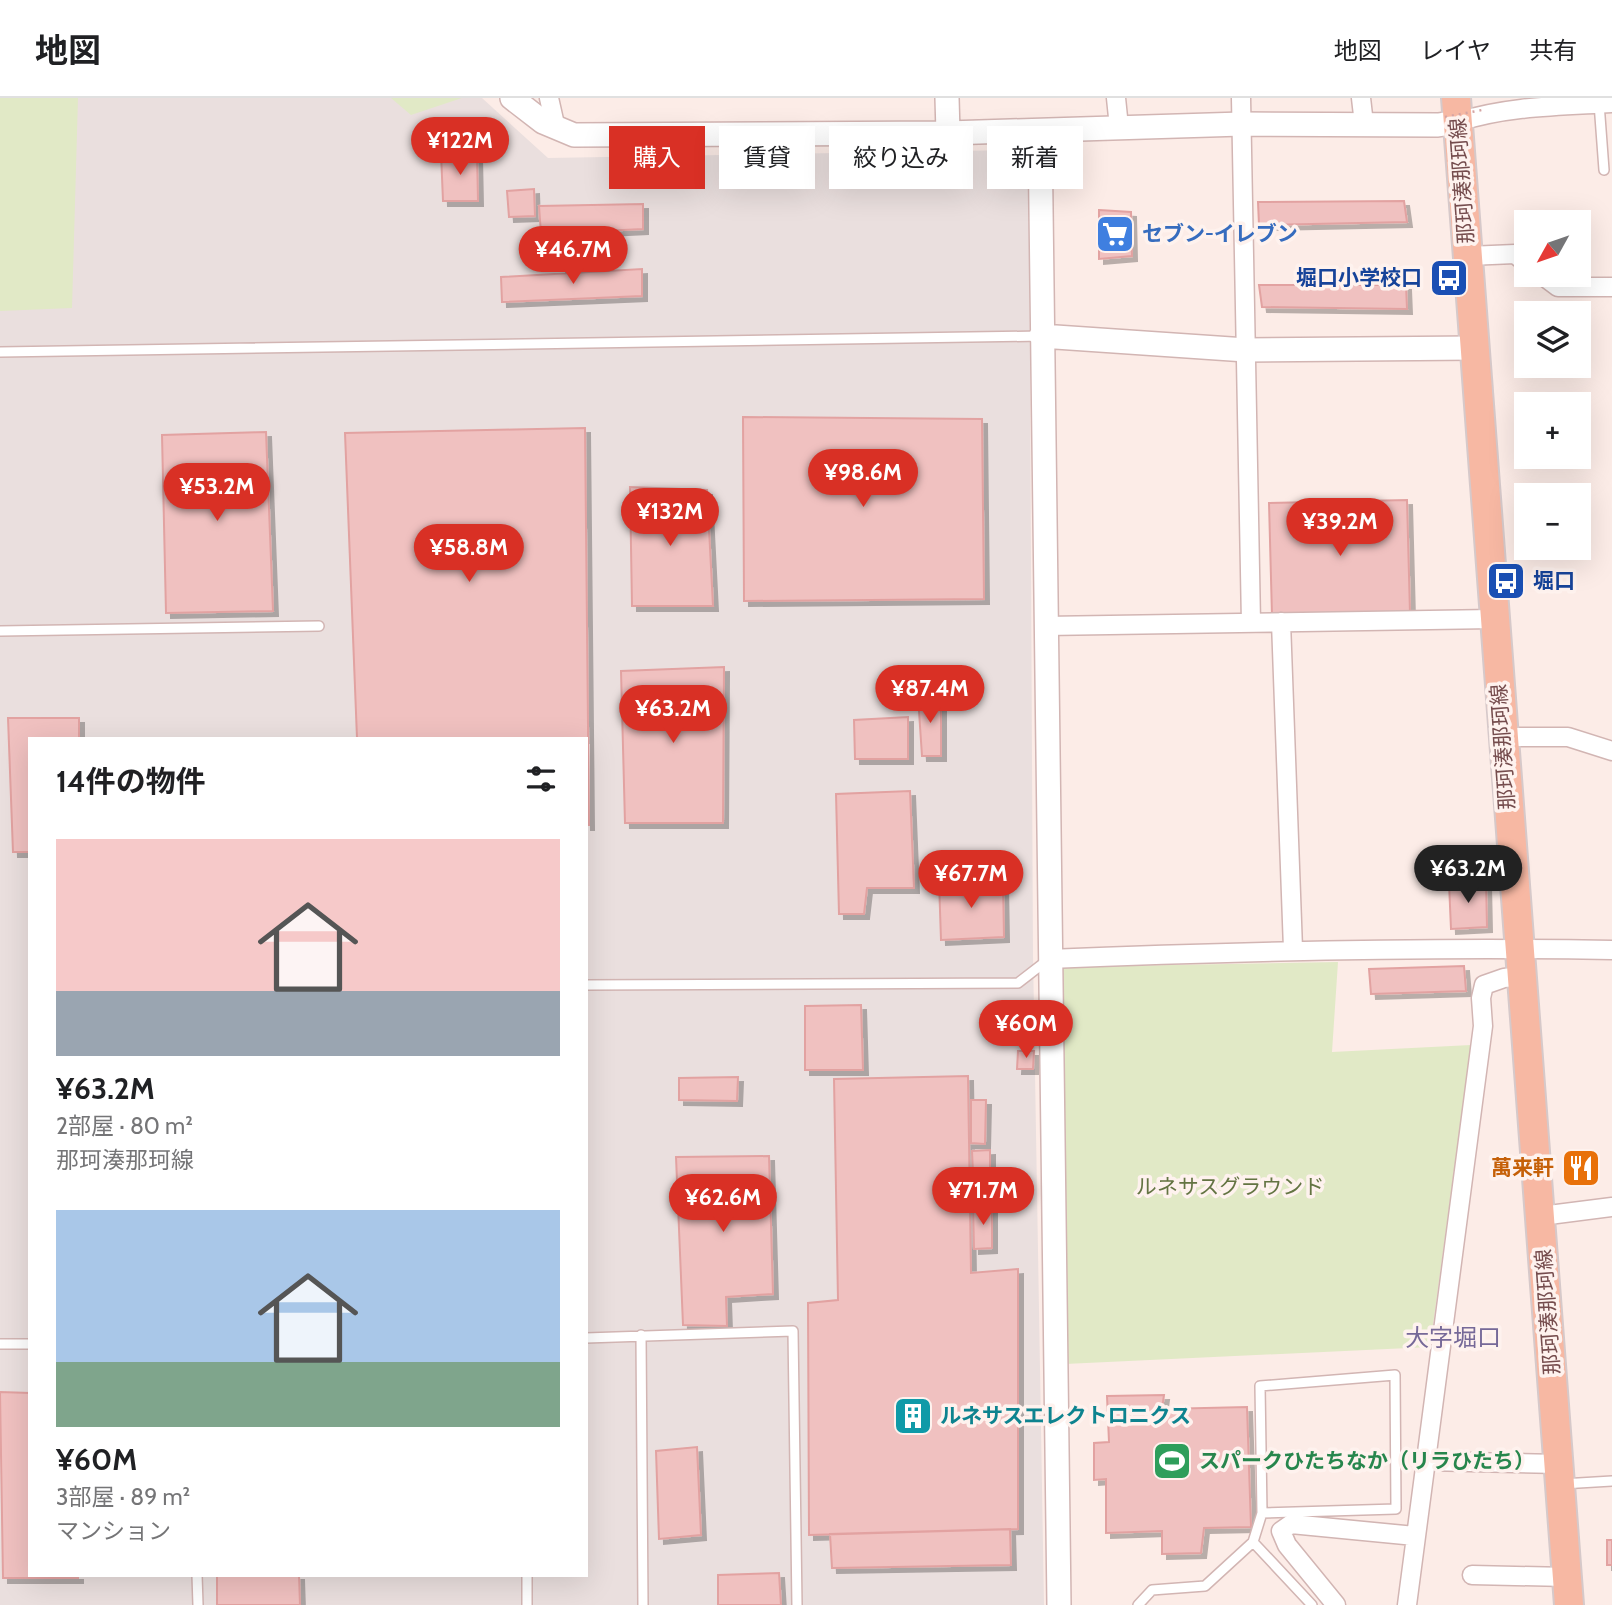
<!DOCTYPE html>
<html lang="ja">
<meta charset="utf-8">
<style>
:root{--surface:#fff;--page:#f6f6f6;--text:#202124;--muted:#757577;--line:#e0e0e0;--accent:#d93025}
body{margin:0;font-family:Cabin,"Noto Sans JP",sans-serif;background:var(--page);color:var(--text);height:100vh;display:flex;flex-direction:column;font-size:26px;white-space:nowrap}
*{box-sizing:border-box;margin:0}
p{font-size:23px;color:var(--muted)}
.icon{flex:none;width:38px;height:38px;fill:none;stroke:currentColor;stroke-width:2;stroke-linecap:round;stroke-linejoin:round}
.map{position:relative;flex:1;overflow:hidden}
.drawer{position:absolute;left:28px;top:639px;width:560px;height:840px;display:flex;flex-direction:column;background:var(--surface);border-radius:0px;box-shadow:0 7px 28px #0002}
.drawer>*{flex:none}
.banner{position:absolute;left:609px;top:28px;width:665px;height:63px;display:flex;gap:14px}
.needle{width:46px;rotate:230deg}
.buttons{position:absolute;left:1514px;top:112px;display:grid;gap:14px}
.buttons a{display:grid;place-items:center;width:77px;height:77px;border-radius:0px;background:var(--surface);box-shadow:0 7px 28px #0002;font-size:35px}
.price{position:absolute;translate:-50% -60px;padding:0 16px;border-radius:24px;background:var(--accent);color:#fff;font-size:23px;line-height:46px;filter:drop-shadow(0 2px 4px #0008)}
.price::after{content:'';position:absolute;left:50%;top:42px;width:21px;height:16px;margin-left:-10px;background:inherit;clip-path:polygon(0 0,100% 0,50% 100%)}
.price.current{background:#222;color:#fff}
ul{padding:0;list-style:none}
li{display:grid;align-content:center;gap:14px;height:371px;padding:0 28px}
li span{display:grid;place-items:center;height:217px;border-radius:0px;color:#555}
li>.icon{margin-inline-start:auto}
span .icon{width:126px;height:126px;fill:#fffc;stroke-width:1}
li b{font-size:30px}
h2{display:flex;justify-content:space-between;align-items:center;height:84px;padding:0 28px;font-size:30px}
.chip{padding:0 24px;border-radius:0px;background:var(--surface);box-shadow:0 7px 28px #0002;font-size:24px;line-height:63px}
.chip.current{background:var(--accent);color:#fff}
header{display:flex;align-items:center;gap:42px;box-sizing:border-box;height:98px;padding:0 35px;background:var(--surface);border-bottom:2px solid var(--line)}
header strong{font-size:33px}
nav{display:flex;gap:38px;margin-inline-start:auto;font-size:24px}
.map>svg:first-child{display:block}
.industrial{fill:#eadfde;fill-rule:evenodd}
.green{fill:#e1e9c6}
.building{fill:#f0c1c0;stroke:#e2a2a1;stroke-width:2;filter:url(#shadow)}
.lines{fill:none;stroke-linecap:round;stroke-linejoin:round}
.service-casing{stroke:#d2b5b3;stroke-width:12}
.minor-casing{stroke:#d2b5b3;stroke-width:21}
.tertiary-casing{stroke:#d2b5b3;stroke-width:26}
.primary-casing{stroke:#d6c9ca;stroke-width:32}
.service{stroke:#fff;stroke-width:9}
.minor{stroke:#fff;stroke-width:18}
.tertiary{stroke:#fff;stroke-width:23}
.primary{stroke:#f7b8a3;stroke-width:28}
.path-bridge{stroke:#d5a4a3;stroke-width:2.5;stroke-dasharray:2 5;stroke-linecap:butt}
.labels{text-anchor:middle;stroke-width:7;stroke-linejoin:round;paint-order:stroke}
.street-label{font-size:21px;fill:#754c4d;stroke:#fef2ee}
.shop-label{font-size:21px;font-weight:bold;fill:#366cbe;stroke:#fef2ee;text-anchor:start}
.transit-label{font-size:21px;font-weight:bold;fill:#164399;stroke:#fef2ee;text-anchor:end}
.food-label{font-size:21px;font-weight:bold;fill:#c56008;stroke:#fef2ee;text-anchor:end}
.park-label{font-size:21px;fill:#637442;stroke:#fef2ee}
.culture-label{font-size:21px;font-weight:bold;fill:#0d838f;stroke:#fef2ee;text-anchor:start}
.leisure-label{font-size:21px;font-weight:bold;fill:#27864d;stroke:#fef2ee;text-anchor:start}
.quarter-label{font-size:24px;fill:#766998;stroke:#fef2ee}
</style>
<header>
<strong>地図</strong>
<nav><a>地図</a><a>レイヤ</a><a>共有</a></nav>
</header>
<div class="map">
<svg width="1612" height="1507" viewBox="0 0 1612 1507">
<defs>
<filter id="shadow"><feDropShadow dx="5" dy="5" stdDeviation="0" flood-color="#0004"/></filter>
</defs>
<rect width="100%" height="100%" fill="#fcece7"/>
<path class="industrial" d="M 0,0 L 482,0 L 548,60 L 1020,52 L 1029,73 L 1033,857 L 1044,1507 L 0,1507 ZM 30,640 L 586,640 L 586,1477 L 30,1477 Z"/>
<path class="green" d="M 0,0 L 78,0 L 72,210 L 0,213 Z
M 391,0 L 462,0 L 411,17 Z
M 1338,864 L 1332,954 L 1471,947 L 1430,1249 L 1065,1266 L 1057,869 Z"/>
<path class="building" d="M 441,55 L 477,55 L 478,103 L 443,103 Z
M 534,91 L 535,118 L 509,119 L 507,93 Z
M 1404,103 L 1407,124 L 1259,127 L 1258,104 Z
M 643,106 L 643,131 L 541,136 L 539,108 Z
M 1099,112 L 1131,114 L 1132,158 L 1099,161 Z
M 564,134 L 573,134 L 575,175 L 566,175 Z
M 642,171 L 642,198 L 502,204 L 501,179 Z
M 1259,187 L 1406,187 L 1407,211 L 1262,209 Z
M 743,319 L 982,321 L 984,501 L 744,503 Z
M 585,330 L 589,727 L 586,727 L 586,640 L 357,640 L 345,335 Z
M 266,334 L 273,513 L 166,515 L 162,337 Z
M 630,389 L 707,392 L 713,508 L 632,508 Z
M 1407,402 L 1410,515 L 1272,518 L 1269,405 Z
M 724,569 L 723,725 L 625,725 L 621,573 Z
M 918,598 L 941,598 L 941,658 L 922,658 Z
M 908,619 L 908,661 L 855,661 L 854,622 Z
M 8,620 L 79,620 L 79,640 L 30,640 L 30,754 L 13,754 Z
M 910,693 L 914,790 L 867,790 L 864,816 L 839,816 L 836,696 Z
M 1486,782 L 1487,829 L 1451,831 L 1449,785 Z
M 939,783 L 1003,783 L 1004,839 L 941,842 Z
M 1464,868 L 1466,893 L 1371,896 L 1369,871 Z
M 861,907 L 863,972 L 805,972 L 805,908 Z
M 1018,953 L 1034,953 L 1033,971 L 1017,971 Z
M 968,978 L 971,1175 L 1018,1171 L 1018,1431 L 809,1437 L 808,1205 L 838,1202 L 834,981 Z
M 738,979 L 737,1003 L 679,1002 L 679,980 Z
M 971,1002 L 986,1002 L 985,1046 L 971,1045 Z
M 990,1052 L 990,1096 L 974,1097 L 972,1053 Z
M 769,1058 L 773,1196 L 726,1199 L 727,1228 L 683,1227 L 676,1059 Z
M 973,1107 L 992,1108 L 992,1150 L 974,1151 Z
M 0,1294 L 30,1295 L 30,1477 L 78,1477 L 78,1480 L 3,1480 Z
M 1164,1297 L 1162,1311 L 1247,1309 L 1251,1429 L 1204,1430 L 1201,1455 L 1162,1456 L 1162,1433 L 1106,1435 L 1106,1381 L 1094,1382 L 1094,1345 L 1109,1344 L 1107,1298 Z
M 697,1349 L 701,1437 L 659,1441 L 656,1353 Z
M 1010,1431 L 1011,1467 L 832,1470 L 830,1436 Z
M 1607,1442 L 1612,1442 L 1612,1467 L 1607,1467 Z
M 779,1475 L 781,1507 L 718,1507 L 718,1477 Z
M 217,1477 L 299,1477 L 300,1507 L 217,1507 Z"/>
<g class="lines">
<defs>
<path id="service" d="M 1599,5 L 1604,72
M 0,254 L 1041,238
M 0,533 L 319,528
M 586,887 L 1018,885 L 1049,861
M 641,1237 L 643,1507
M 586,1240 L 793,1233 L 797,1507
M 0,1246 L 30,1246
M 1562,1386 L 1612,1383
M 1253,1444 L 1312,1507
M 197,1477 L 198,1507
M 527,1477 L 527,1507
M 1138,1507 L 1152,1492 L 1205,1488 L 1253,1444 L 1262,1415 L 1260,1288 L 1395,1277 L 1396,1411 L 1262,1415"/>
<path id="minor" d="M 549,0 L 556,31
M 1116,0 L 1119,29
M 1241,0 L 1251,525
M 1361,0 L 1364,26
M 1458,24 C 1507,8 1560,8 1612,5
M 1468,158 L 1515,156 L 1526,165
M 1542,177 L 1558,189 L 1612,189
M 1281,524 L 1293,851
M 1045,528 L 1493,521
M 1503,639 L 1568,639 L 1612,653
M 1049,861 C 1238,853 1423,849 1612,852
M 1541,1118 L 1612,1109
M 1425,1363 L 1559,1366
M 1472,1477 L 1567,1479
M 1336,1507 L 1287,1447 L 1281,1433 L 1291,1426 L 1415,1438
M 1407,1507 L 1483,928 L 1481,900 L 1484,887 L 1504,880 L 1522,878"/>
<path id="tertiary" d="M 512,0 L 543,24 L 574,37 L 948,35 L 1242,26 L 1438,27 L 1458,24
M 947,0 L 948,35
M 1040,33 L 1059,1507
M 1041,238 L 1246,252 L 1475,250"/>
<path id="primary" d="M 1456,0 L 1569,1507"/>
</defs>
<use href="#service" class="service-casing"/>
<use href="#minor" class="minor-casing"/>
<use href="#tertiary" class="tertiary-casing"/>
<use href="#primary" class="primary-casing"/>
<use href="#service" class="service"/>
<use href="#minor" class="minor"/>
<use href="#tertiary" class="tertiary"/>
<use href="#primary" class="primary"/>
<path class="path-bridge" d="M 1445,19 L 1482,12"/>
</g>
<defs>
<symbol id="supermarket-square" viewBox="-11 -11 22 22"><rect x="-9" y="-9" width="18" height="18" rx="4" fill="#3f7fe0" stroke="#fef2ee"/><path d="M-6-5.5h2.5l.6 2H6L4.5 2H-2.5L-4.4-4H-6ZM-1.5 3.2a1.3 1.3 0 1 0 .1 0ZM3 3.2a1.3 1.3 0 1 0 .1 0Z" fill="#fff"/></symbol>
<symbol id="bus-square" viewBox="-11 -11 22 22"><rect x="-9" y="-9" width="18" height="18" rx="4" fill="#1a4fb4" stroke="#fef2ee"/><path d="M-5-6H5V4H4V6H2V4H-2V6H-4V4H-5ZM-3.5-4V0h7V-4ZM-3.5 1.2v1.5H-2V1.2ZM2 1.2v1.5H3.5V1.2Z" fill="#fff"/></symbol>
<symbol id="restaurant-square" viewBox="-11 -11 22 22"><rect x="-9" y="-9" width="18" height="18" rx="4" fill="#e8710a" stroke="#fef2ee"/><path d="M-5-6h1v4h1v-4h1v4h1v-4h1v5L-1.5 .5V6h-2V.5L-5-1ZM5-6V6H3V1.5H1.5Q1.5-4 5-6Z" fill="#fff"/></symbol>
<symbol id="building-square" viewBox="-11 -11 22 22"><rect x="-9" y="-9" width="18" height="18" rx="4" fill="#0f9aa8" stroke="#fef2ee"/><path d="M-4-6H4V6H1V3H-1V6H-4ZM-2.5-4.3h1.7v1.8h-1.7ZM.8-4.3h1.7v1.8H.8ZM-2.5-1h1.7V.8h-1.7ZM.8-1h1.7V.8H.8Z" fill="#fff"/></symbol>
<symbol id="stadium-square" viewBox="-11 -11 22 22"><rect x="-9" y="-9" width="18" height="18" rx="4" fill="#2e9e5b" stroke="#fef2ee"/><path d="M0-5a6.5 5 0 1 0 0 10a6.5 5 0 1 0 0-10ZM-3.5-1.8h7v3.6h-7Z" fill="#fff"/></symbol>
</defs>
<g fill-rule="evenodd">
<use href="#supermarket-square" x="1093" y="114" width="44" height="44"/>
<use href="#bus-square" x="1427" y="158" width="44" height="44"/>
<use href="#bus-square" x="1484" y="461" width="44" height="44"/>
<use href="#restaurant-square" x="1559" y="1048" width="44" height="44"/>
<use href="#building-square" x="891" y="1296" width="44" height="44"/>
<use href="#stadium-square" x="1150" y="1341" width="44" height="44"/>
</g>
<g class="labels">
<g class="street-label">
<text transform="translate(1462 83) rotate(-94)" y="7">那珂湊那珂線</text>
<text transform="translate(1503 649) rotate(-94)" y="7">那珂湊那珂線</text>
<text transform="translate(1548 1214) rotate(-94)" y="7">那珂湊那珂線</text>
</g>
<g class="shop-label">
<text x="1142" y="143">セブン-イレブン</text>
</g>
<g class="transit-label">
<text x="1422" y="187">堀口小学校口</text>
<text x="1533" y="490" text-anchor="start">堀口</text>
</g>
<g class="food-label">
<text x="1554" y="1077">萬来軒</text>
</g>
<g class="park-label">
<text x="1230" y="1096">ルネサスグラウンド</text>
</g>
<g class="culture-label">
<text x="940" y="1325">ルネサスエレクトロニクス</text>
</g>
<g class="leisure-label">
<text x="1199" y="1370">スパークひたちなか（リラひたち）</text>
</g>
<g class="quarter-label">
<text x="1453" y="1248">大字堀口</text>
</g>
</g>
</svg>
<div class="buttons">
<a><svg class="needle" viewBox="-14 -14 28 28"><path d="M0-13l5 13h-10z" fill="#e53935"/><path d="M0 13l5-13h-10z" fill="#757577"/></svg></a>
<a><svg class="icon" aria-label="layers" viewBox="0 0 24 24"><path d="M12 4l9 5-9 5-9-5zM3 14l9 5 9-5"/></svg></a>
<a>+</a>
<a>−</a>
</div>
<b class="price" style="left:460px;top:79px">¥122M</b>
<b class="price" style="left:573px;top:188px">¥46.7M</b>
<b class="price" style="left:863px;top:411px">¥98.6M</b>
<b class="price" style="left:217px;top:425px">¥53.2M</b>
<b class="price" style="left:670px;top:450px">¥132M</b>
<b class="price" style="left:1340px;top:460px">¥39.2M</b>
<b class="price" style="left:469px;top:486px">¥58.8M</b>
<b class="price" style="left:930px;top:627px">¥87.4M</b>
<b class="price" style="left:673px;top:647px">¥63.2M</b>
<b class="price current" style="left:1468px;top:807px">¥63.2M</b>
<b class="price" style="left:971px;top:812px">¥67.7M</b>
<b class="price" style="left:1026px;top:962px">¥60M</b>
<b class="price" style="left:983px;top:1129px">¥71.7M</b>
<b class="price" style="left:723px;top:1136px">¥62.6M</b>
<div class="banner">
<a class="chip current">購入</a>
<a class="chip">賃貸</a>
<a class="chip">絞り込み</a>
<a class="chip">新着</a>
</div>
<section class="drawer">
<h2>14件の物件<svg class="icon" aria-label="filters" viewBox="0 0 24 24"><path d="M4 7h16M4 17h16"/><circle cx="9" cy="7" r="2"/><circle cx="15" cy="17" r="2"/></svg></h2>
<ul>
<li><span style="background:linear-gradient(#f6c9c9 70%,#9aa5b1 0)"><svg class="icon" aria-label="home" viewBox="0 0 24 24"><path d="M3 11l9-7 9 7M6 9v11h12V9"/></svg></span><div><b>¥63.2M</b><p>2部屋 · 80 m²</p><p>那珂湊那珂線</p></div></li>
<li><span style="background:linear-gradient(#a9c7e8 70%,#7fa58c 0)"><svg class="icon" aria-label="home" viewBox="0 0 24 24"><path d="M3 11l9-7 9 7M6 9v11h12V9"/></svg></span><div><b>¥60M</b><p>3部屋 · 89 m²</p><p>マンション</p></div></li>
</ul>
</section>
</div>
